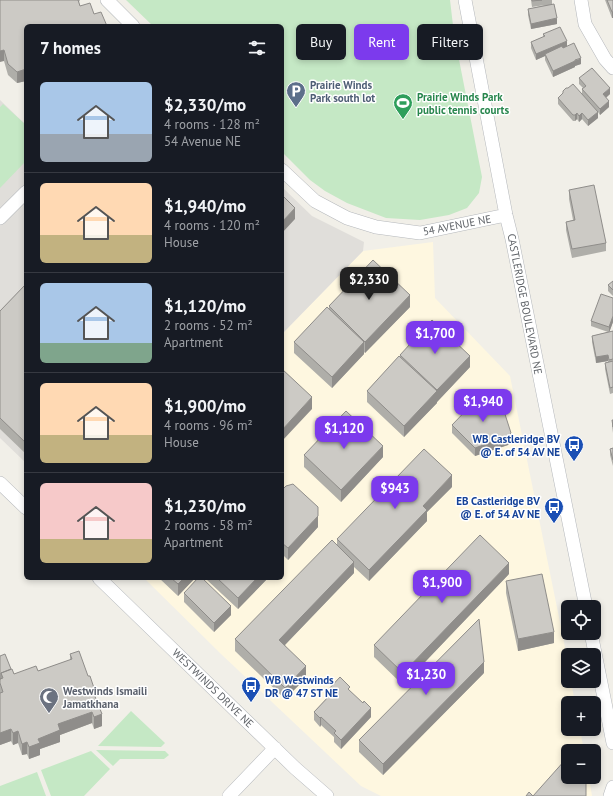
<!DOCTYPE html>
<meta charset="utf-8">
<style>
:root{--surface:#171b24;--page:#242831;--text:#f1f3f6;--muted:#9ea1a6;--line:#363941;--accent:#7c3aed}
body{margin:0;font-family:"PT Sans",sans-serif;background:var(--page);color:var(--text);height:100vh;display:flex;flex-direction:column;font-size:15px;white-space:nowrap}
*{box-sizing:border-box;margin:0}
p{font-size:13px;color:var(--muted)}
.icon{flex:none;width:22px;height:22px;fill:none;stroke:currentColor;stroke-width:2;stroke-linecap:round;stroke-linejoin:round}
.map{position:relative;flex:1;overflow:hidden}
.details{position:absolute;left:24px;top:24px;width:260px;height:556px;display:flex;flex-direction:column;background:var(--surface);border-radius:6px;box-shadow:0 2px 6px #0003}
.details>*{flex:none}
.banner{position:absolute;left:296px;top:24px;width:257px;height:36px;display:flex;gap:8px}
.buttons{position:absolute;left:561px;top:600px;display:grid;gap:8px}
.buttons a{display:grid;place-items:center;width:40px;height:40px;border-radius:6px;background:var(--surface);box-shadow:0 2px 6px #0003;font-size:20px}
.price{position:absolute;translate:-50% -34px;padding:0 9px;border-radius:8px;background:var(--accent);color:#fff;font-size:13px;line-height:26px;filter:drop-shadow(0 1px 2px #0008)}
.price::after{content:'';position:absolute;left:50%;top:24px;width:12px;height:9px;margin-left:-6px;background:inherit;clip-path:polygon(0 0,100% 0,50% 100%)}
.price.selected{background:#222;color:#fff}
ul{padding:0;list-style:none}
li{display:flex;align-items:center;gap:12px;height:100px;padding:0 16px}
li+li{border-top:1px solid var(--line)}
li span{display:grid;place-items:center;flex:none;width:112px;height:80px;border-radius:6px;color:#555}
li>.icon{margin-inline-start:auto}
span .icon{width:48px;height:48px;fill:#fffc;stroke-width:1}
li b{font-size:17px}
h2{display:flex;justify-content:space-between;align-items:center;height:48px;padding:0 16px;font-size:17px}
.pill{padding:0 14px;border-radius:6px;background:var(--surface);box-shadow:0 2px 6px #0003;font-size:14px;line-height:36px}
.pill.selected{background:var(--accent);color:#fff}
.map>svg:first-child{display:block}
.commercial{fill:#fef7e0}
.industrial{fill:#e0deda}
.green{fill:#c5e8c5}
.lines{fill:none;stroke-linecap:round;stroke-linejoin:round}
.minor-casing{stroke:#b5b8bc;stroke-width:14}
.minor{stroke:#fff;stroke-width:13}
.wall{fill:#afaea9}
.shaded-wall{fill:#8f8d8a}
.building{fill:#cccac5;stroke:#8f8d8a}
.labels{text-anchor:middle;stroke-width:3;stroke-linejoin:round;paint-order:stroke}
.service-label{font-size:11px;font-weight:bold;fill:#4e5e75;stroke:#fff;text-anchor:start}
.leisure-label{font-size:11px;font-weight:bold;fill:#27864d;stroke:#fff;text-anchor:start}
.street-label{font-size:11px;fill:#5f6368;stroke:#fff}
.transit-label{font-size:11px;font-weight:bold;fill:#164399;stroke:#fff;text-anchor:end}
.worship-label{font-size:11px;font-weight:bold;fill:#5b616d;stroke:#fff;text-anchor:start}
</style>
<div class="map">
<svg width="613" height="796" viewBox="0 0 613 796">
<rect width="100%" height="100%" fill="#f1efe8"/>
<path class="commercial" d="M 433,242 L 435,298 L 510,376 L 564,642 L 568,664 L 568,681 L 571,681 L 575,703 L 568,703 L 568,729 L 580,729 L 584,751 L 568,751 L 568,777 L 589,777 L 592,796 L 381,796 L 361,786 L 221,654 L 144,578 L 282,578 L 282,334 L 363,251 Z"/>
<path class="industrial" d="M 0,100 L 26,125 L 26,463 L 0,438 Z
M 282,187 L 312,216 L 364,242 L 363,251 L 282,334 Z"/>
<path class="green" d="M 126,0 L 450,0 L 454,34 L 482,177 L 479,193 L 467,208 L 449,215 L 420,220 L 386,218 L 347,203 L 325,191 L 310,180 L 282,152 L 282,26 L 153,26 Z
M 3,104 L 26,125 L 26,161 L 0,188 L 0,107 Z
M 131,711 L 165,743 L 161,747 L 98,746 Z
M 96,750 L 165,751 L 169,755 L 164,759 L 120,759 L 113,766 Z
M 91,751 L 110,769 L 84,796 L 51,796 L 41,770 Z
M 37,772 L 46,796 L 0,796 L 0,786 Z"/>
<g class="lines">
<defs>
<path id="minor" d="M 107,0 L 133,26
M 465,0 L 506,215 L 512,239 L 586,607
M 581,0 L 585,24 L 605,59 L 613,68
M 282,170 L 315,201 L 347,218 L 376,227 L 420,233 L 506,215
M 0,218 L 26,192
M 0,483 L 26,508
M 99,578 L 295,768 L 327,796
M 591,633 L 613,743
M 229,796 L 275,748
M 610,796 L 613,787"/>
</defs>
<use href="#minor" class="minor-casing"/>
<use href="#minor" class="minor"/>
</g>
<path class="wall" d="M 0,0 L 80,0 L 79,2 L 80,6 L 94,14 L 107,26 L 26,26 L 26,81 L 17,83 L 8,75 L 4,61 Z
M 531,0 L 552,0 L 552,4 L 557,24 L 531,29 L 528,15 L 528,9 L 545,5 L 532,7 Z
M 605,0 L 613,0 L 613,21 L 613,18 L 612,18 Z
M 543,34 L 567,46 L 581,64 L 575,66 L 575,67 L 553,77 L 545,60 L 545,56 L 536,60 L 531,48 L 531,42 L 543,37 Z
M 579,78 L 610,94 L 606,98 L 609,107 L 600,115 L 598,112 L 598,118 L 588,126 L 582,119 L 579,122 L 577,119 L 575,121 L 573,121 L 558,104 L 558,98 L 563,93 L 582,94 L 582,89 L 583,88 L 579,84 Z
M 569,190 L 606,243 L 606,251 L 572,258 L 566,230 L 566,222 L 573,220 L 569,199 Z
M 613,281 L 613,296 L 608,291 L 608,285 Z
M 26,284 L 26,454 L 0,429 L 0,311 Z
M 613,298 L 613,322 L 609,332 L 613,331 L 613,393 L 610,394 L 605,369 L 605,363 L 608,362 L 608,361 L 596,363 L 592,342 L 592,336 L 608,332 L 591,326 L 591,321 Z
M 329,306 L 410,307 L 365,353 L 364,352 L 364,354 L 332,388 L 294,353 L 294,342 L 329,309 Z
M 400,355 L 470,367 L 437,402 L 437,401 L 437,403 L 404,437 L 367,402 L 367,391 L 400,357 Z
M 612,420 L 613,420 L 613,433 L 612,426 Z
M 452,425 L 511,442 L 508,445 L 475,456 L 452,433 Z
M 613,448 L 613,466 L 610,455 L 610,449 Z
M 304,455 L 383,457 L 341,502 L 304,467 Z
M 452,487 L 427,512 L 427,521 L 369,581 L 354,567 L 354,573 L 285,645 L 306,678 L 285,699 L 235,651 L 235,639 L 337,545 L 337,539 Z
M 282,490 L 318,527 L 288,560 L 284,556 L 284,561 L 282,563 Z
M 509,574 L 403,685 L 374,657 L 374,645 Z
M 159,578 L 195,578 L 178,596 Z
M 207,578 L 268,578 L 238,609 L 207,580 Z
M 506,581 L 554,643 L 518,651 L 506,593 Z
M 184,593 L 231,615 L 214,632 L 184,602 Z
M 70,654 L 94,692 L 102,726 L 94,729 L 92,723 L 60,735 L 60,742 L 40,749 L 40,755 L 29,759 L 27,754 L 22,755 L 18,743 L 13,745 L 11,741 L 0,745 L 0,656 L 14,674 L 38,671 L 70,660 Z
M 484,673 L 383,775 L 359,752 L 359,740 Z
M 327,691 L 350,691 L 371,717 L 341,749 L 334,742 L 334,737 L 321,725 L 320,727 L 314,720 L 314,712 L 327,698 Z"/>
<path class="shaded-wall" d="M 612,12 L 613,12 L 613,18 L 612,18 Z
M 557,18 L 557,24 L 531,29 L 531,24 Z
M 567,41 L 567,47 L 545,54 L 545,56 L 536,60 L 536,54 Z
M 4,50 L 4,61 L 0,62 L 0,51 Z
M 581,58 L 581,64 L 575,66 L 575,67 L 553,77 L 553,71 Z
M 26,69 L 26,81 L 17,83 L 17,72 Z
M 610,88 L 610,94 L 603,100 L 603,94 Z
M 609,101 L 609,107 L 600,115 L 600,109 Z
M 598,112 L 598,118 L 588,126 L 588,120 Z
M 577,113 L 577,119 L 575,121 L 575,115 Z
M 582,113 L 582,119 L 579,122 L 579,116 Z
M 295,208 L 295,219 L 282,233 L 282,222 Z
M 410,295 L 410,307 L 365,353 L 365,342 Z
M 613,316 L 613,322 L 609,333 L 609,327 Z
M 364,342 L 364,354 L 332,388 L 332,377 Z
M 608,355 L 608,361 L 596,363 L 596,357 Z
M 470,356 L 470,367 L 437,402 L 437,390 Z
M 437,391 L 437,403 L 404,437 L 404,426 Z
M 312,397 L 312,409 L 282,441 L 282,430 Z
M 511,433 L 511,442 L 508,445 L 475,456 L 475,448 Z
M 383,446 L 383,457 L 341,502 L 341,490 Z
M 452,475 L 452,487 L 427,512 L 427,521 L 369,581 L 369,570 L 423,506 Z
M 318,516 L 318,527 L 288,560 L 288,548 Z
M 284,550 L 284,561 L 282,563 L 282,551 Z
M 354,562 L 354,573 L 279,651 L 279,640 Z
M 509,563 L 509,574 L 403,685 L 403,673 Z
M 184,578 L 195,578 L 178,596 L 178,584 Z
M 257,578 L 268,578 L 238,609 L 238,598 Z
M 231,606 L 231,615 L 214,632 L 214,623 Z
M 554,632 L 554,643 L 518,651 L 518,639 Z
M 484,662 L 484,673 L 383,775 L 383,764 Z
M 306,666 L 306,678 L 285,699 L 285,688 Z
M 371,708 L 371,717 L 341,749 L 341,740 Z
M 92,712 L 92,723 L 60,735 L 60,742 L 40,749 L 40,755 L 29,759 L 29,747 L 38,739 L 58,724 Z
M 102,714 L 102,726 L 94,729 L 94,717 Z
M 321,717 L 321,725 L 320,727 L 320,718 Z
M 11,729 L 11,741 L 0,745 L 0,733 Z
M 18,731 L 18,743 L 13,745 L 13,733 Z
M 27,742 L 27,754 L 22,755 L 22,744 Z"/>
<path class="building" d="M 0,0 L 78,0 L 80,6 L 90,3 L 94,14 L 101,12 L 107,26 L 26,26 L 26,69 L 17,72 L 8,64 L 4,50 L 0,51 Z
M 532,0 L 542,0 L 532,1 Z
M 607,0 L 613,0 L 613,12 L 612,12 Z
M 554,4 L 557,18 L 531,24 L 528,9 Z
M 560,27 L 567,41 L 536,54 L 531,42 L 545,36 L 543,34 Z
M 574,43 L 581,58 L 575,60 L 575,61 L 553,71 L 545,54 L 562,46 L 563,48 Z
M 592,68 L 610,88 L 603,94 L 609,101 L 600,109 L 582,89 L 586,86 L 579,78 Z
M 573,84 L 598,112 L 588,120 L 582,113 L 579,116 L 577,113 L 575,115 L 573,115 L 558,98 L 563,93 L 563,91 L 566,88 L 568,88 Z
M 594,185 L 606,243 L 572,249 L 566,222 L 575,220 L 569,190 Z
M 282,195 L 295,208 L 282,222 Z
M 373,260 L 410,295 L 365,342 L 329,306 Z
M 613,281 L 613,290 L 608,285 Z
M 26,284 L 26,443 L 0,418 L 0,311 Z
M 601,294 L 613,298 L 613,316 L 609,327 L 591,321 Z
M 327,307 L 364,342 L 332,377 L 294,342 Z
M 432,320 L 470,356 L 437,390 L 400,355 Z
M 613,331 L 613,359 L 609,360 L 608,355 L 596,357 L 592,336 Z
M 399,356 L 437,391 L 404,426 L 367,391 Z
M 613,361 L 613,387 L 610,388 L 605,363 Z
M 282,369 L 312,397 L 282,430 Z
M 477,399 L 481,403 L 492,399 L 503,408 L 511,433 L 508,436 L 475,448 L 452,425 Z
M 346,411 L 383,446 L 341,490 L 304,455 Z
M 612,420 L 613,420 L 613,427 Z
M 613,448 L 613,460 L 610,449 Z
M 424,449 L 452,475 L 423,506 L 427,510 L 369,570 L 337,539 Z
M 293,484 L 318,507 L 318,516 L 288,548 L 282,543 L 282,490 L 286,486 Z
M 480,535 L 509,563 L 403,673 L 374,645 Z
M 332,540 L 354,562 L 279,640 L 306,666 L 285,688 L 235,639 Z
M 542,574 L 554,632 L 518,639 L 506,581 Z
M 171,578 L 184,578 L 178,584 Z
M 198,578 L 202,578 L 231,606 L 214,623 L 184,593 Z
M 217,578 L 257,578 L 238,598 Z
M 479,619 L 484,662 L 383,764 L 359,740 Z
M 79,651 L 88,676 L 90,676 L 94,688 L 92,689 L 102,714 L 94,717 L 92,712 L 58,724 L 60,730 L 38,739 L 40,743 L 29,747 L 27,742 L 22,744 L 18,731 L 13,733 L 11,729 L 0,733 L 0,693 L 3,692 L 0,683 L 0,679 L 3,678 L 1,673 L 12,669 L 14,674 L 36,666 L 38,671 L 72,659 L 70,654 Z
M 5,654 L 11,669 L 1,673 L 1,679 L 0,679 L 0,656 Z
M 340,677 L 350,687 L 348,689 L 363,703 L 364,701 L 371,708 L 341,740 L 334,733 L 336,731 L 321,717 L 320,718 L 314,712 L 331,694 L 327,691 Z
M 566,759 L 568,759 L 568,777 L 586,777 L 586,796 L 526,796 L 529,792 L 533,796 Z"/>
<defs>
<symbol id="parking-pin" viewBox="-11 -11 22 30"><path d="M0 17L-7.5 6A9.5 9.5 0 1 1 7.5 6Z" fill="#5c6f8a" stroke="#fff"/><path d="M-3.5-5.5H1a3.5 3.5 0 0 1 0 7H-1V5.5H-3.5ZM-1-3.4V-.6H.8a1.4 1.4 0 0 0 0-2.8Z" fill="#fff"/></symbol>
<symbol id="stadium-pin" viewBox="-11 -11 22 30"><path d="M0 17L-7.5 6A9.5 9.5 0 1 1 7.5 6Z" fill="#2e9e5b" stroke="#fff"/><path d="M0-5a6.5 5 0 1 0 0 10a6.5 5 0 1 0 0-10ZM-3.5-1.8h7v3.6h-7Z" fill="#fff"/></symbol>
<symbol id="bus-pin" viewBox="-11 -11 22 30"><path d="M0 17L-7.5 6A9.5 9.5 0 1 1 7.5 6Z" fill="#1a4fb4" stroke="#fff"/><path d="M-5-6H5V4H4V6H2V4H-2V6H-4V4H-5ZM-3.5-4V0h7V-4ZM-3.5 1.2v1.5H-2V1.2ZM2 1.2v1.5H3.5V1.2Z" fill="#fff"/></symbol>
<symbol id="mosque-pin" viewBox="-11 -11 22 30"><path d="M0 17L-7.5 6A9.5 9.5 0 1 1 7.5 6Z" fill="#6b7280" stroke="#fff"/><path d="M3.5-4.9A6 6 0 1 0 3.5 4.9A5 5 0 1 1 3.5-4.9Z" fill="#fff"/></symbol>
</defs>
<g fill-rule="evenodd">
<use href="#parking-pin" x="285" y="80" width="22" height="30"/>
<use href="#stadium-pin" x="392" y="92" width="22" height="30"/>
<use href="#bus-pin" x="563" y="434" width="22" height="30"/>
<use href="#bus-pin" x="543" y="496" width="22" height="30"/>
<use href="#bus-pin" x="240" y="675" width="22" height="30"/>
<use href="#mosque-pin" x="38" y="686" width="22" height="30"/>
</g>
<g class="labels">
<g class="service-label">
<text x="310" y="89">Prairie Winds<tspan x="310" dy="13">Park south lot</tspan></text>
</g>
<g class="leisure-label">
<text x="417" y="101">Prairie Winds Park<tspan x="417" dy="13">public tennis courts</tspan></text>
</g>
<g class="street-label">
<text transform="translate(457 225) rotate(-11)" y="4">54 AVENUE NE</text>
<text transform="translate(525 304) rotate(79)" y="4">CASTLERIDGE BOULEVARD NE</text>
<text transform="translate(213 688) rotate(44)" y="4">WESTWINDS DRIVE NE</text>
</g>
<g class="transit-label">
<text x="560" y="443">WB Castleridge BV<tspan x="560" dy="13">@ E. of 54 AV NE</tspan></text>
<text x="540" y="505">EB Castleridge BV<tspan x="540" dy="13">@ E. of 54 AV NE</tspan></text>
<text x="265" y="684" text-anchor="start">WB Westwinds<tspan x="265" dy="13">DR @ 47 ST NE</tspan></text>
</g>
<g class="worship-label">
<text x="63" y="695">Westwinds Ismaili<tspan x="63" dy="13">Jamatkhana</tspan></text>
</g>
</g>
</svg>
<div class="buttons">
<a><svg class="icon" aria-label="locate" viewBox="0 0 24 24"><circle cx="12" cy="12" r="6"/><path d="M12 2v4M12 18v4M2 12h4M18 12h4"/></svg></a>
<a><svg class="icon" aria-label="layers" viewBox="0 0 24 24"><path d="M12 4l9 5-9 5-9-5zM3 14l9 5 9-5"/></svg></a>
<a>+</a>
<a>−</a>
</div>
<b class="price selected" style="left:369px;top:301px">$2,330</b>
<b class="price" style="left:435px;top:355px">$1,700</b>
<b class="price" style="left:483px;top:423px">$1,940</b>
<b class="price" style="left:344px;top:450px">$1,120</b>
<b class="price" style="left:395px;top:510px">$943</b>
<b class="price" style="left:442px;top:604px">$1,900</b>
<b class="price" style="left:426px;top:696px">$1,230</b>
<div class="banner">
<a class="pill">Buy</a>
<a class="pill selected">Rent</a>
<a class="pill">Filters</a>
</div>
<section class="details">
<h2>7 homes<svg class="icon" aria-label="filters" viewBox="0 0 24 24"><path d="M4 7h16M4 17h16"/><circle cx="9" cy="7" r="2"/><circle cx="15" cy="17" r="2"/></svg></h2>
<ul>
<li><span style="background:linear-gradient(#a9c7e8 65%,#9aa5b1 0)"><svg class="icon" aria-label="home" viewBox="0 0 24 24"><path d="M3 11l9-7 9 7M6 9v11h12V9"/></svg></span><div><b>$2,330/mo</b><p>4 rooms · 128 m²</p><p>54 Avenue NE</p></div></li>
<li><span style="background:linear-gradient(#ffd9b3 65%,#c2b280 0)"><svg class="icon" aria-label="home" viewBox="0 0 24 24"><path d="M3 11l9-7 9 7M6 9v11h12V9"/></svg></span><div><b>$1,940/mo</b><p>4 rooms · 120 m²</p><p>House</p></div></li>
<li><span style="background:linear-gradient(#a9c7e8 75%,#7fa58c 0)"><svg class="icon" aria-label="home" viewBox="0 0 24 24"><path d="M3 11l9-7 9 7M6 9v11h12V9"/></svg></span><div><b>$1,120/mo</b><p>2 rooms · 52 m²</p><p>Apartment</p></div></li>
<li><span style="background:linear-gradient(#ffd9b3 65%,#c2b280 0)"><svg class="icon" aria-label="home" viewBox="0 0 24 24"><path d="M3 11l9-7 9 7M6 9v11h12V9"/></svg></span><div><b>$1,900/mo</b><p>4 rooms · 96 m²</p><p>House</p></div></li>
<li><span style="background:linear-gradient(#f6c9c9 70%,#c2b280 0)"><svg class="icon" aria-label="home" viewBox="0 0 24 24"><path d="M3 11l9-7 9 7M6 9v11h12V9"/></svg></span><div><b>$1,230/mo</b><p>2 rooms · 58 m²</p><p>Apartment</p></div></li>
</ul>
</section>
</div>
